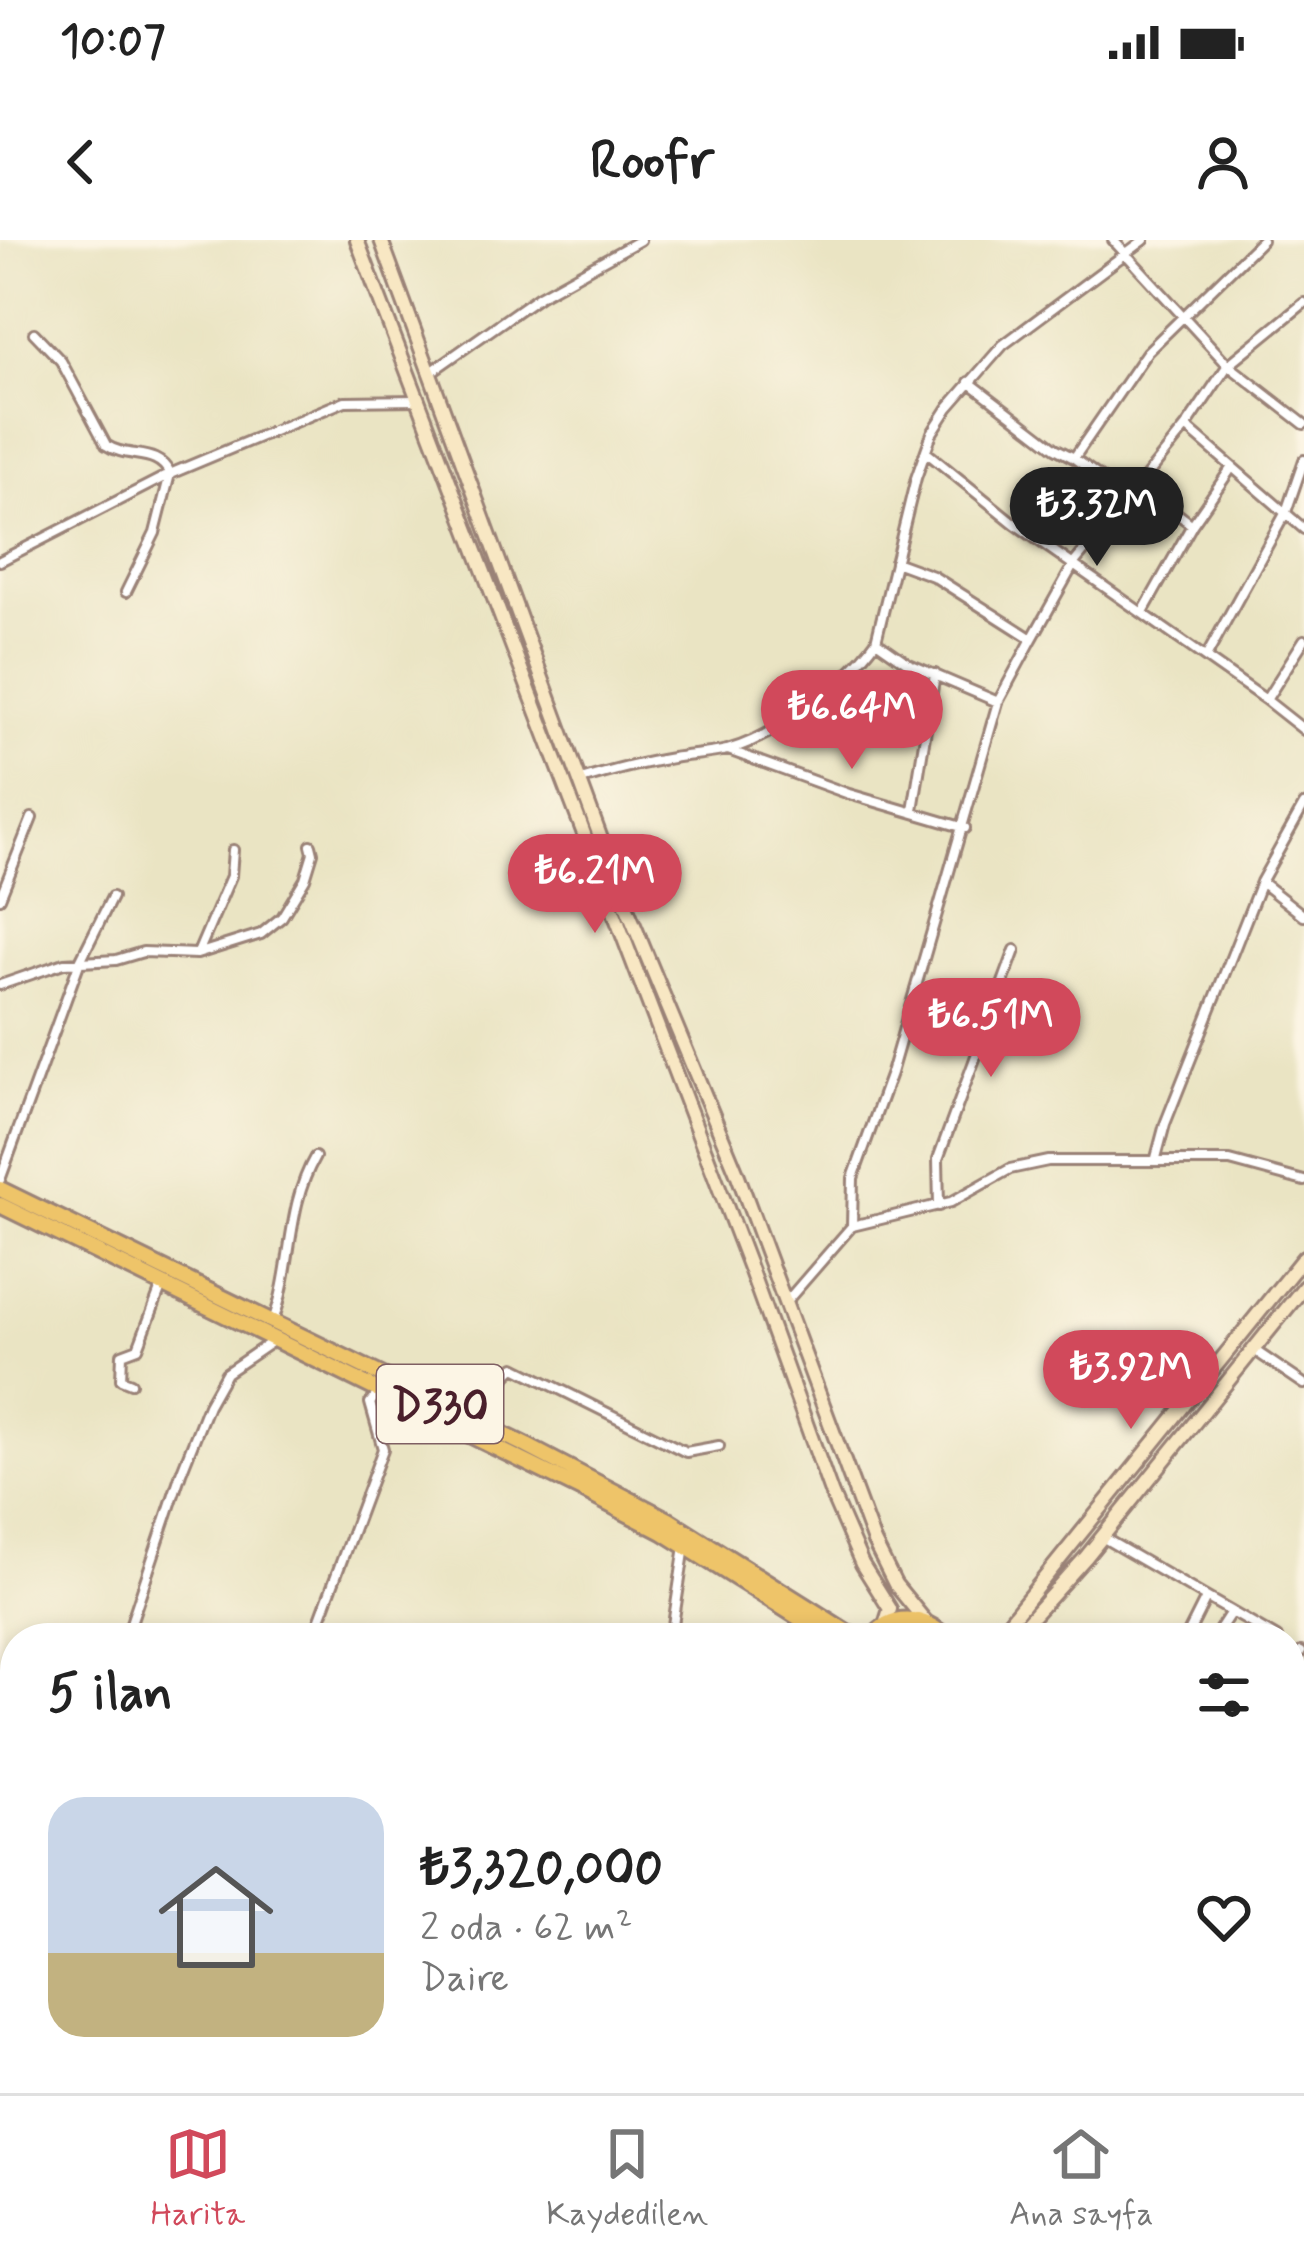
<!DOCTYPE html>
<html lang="tr">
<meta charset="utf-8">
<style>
:root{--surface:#fff;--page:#f6f6f6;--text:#222;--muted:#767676;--line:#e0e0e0;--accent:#d1495b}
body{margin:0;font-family:Mynerve,sans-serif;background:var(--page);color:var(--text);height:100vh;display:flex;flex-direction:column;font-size:45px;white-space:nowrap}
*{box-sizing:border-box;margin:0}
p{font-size:39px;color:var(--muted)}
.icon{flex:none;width:66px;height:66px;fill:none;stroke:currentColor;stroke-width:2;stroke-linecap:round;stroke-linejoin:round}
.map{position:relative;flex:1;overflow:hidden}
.details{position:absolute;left:0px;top:1383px;width:1305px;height:471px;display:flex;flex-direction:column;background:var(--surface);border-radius:48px 48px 0 0;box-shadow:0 6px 18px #0003}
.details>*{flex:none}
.price{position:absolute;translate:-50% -102px;padding:0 27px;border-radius:42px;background:var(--accent);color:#fff;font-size:39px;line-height:78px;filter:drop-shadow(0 3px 6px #0008)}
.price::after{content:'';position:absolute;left:50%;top:72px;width:36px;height:27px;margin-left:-18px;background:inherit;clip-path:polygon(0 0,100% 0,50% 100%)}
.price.active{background:#222;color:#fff}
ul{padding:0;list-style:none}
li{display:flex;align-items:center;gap:36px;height:300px;padding:0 48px}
li span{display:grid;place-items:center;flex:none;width:336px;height:240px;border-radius:36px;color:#555}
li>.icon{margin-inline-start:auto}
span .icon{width:144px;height:144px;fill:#fffc;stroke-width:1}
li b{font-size:51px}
h2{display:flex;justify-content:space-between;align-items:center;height:144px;padding:0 48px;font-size:51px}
.status{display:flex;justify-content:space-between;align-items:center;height:84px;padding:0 60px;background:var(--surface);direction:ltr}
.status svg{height:33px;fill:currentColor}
header{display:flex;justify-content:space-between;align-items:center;height:156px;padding:0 48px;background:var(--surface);font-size:54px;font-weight:700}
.tabs{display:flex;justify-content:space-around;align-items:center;height:168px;border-top:3px solid var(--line);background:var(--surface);font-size:33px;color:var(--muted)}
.tabs a{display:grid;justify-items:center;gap:6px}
.tabs .active{color:var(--accent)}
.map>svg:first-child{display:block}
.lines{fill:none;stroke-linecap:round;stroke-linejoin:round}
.street-casing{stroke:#9a8277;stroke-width:14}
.secondary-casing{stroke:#9a8277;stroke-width:18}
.primary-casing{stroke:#9a8277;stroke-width:20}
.street{stroke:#fff;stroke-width:8}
.secondary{stroke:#f8e7c3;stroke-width:12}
.primary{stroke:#eec469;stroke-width:14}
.labels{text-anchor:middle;stroke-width:9;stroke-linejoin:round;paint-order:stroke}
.shield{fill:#fcf5e5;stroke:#7f5f63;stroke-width:3}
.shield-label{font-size:45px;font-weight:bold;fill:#4a1f2b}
</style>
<div class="status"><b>10:07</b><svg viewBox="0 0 49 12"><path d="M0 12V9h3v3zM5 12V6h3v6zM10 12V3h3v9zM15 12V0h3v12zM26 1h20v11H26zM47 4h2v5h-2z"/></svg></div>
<header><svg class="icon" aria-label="back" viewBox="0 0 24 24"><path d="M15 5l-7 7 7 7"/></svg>Roofr<svg class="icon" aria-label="person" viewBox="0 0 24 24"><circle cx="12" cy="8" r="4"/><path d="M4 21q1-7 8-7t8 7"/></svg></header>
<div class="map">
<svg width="1304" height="1853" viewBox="0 0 1304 1853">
<rect width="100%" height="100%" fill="#fcf5e5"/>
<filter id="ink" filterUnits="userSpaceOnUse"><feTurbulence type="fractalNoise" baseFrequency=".00833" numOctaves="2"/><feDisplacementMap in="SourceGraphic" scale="24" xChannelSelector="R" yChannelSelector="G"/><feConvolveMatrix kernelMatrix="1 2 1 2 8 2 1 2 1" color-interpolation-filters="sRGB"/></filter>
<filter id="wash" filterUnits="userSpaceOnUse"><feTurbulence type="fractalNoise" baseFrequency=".004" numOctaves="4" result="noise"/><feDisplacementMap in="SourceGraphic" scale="48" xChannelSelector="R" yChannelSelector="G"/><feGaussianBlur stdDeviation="2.7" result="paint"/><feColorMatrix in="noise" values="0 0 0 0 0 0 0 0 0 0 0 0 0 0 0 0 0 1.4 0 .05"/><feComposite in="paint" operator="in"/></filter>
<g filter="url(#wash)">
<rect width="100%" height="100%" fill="#eae4c3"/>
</g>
<g filter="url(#ink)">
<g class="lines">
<defs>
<path id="street" d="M 1113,0 L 1228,125 L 1304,184
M 34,93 L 61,121 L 106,205 C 128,220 157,207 170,234 L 155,293 L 126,352
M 431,132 L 539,56 L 640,0
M 969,142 L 1055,208 L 1074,218 L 1147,112 L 1262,0
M 1186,187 L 1304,289
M 926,212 L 1015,284 L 1266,460
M 1074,218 L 1128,258
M 1192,285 L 1140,244 L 1186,187 L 1228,125 L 1304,63
M 0,321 L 170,234 L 345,161 L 418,160
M 895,322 L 933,336 L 1032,399 L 998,462
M 1143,372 L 1192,285 L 1232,227
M 1032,399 L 1075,322 L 1140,244
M 1304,400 L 1266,460 L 1304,490
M 1206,417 L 1286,272 L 1304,220
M 728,510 L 849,554 L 965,588
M 581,540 C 611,531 641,523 672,518 C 690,515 709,514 727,510 C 776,497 847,442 876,401 L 916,238 L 932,193 L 948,168 L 1003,105 L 1144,0
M 913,570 L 935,434
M 1261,642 L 1304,676
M 0,658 L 32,578
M 198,713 L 231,636 L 233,610
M 0,745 L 64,723 L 116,720 L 143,712 L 197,714 L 261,694 L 282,677 L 305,639 L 313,613 L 311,605
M 1156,918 L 1165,884 L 1261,642 L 1304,565
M 0,940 L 80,721 L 112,657
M 939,966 L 938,919 L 1015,710
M 852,986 L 853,938 L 891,833 L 998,462 L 909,424 L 876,401
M 786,1062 L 852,986 L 951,962 L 1010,929 L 1048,921 L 1230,921 L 1304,941
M 273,1081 C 293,1028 286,967 315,917
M 1254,1110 L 1304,1144
M 131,1143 L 121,1139 L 122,1114 L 138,1108 L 162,1045
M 482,1183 L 507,1134 L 515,1127 L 686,1212 L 719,1206
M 1102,1297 L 1277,1398
M 126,1398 L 181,1233 L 208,1165 L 226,1133 L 273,1101
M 313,1398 L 383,1209 L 370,1163 L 379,1152
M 671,1398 L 685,1306
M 1186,1398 L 1206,1358
M 1214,1398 L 1231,1372
M 1290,1430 L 1301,1412
M 1290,1570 L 1304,1579
M 1290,1625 L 1304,1603
M 1290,1763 L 1304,1780
M 1290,1800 L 1304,1804
M 806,1853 L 809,1839"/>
<path id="secondary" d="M 357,0 L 751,1031 L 832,1255 L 862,1324 L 890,1369 L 885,1385
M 381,0 L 622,656 L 737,933 L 874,1302 L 895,1344 L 926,1382
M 996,1398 L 1304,1017
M 1013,1398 L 1086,1317 L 1304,1047
M 0,1494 L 15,1498
M 1041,1839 L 1046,1853"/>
<path id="primary" d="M 0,949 L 527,1206 L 669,1280 L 847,1392 L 868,1398
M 0,965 L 582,1250 L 663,1292 L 831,1398
M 872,1398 C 892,1371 925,1376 947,1398
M 1290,1663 L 1304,1672
M 1290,1687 L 1304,1695"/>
</defs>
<use href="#street" class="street-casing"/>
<use href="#secondary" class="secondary-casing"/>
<use href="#primary" class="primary-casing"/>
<use href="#street" class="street"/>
<use href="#secondary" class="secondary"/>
<use href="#primary" class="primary"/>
</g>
</g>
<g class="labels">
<rect class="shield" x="377" y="1125" width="126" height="78" rx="9"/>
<g class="shield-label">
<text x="440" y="1180">D330</text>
</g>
</g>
</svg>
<b class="price active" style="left:1097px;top:329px">₺3.32M</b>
<b class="price" style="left:852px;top:532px">₺6.64M</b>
<b class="price" style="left:595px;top:696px">₺6.21M</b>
<b class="price" style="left:991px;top:840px">₺6.51M</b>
<b class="price" style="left:1131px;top:1192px">₺3.92M</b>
<section class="details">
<h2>5 ilan<svg class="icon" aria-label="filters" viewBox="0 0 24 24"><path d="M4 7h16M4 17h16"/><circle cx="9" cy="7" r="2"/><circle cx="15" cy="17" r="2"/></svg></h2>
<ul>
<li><span style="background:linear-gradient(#c9d6e8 65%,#c2b280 0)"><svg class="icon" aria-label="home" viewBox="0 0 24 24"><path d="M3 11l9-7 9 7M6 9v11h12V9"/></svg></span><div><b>₺3,320,000</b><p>2 oda · 62 m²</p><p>Daire</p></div><svg class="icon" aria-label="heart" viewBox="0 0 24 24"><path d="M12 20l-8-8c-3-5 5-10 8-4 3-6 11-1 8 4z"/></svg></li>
</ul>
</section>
</div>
<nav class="tabs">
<a class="active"><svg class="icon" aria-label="map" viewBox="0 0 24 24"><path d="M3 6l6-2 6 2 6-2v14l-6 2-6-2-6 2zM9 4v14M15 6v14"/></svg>Harita</a>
<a><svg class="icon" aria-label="saved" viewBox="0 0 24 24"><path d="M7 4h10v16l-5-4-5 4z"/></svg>Kaydedilen</a>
<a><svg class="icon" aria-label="home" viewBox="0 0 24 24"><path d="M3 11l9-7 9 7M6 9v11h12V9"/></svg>Ana sayfa</a>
</nav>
